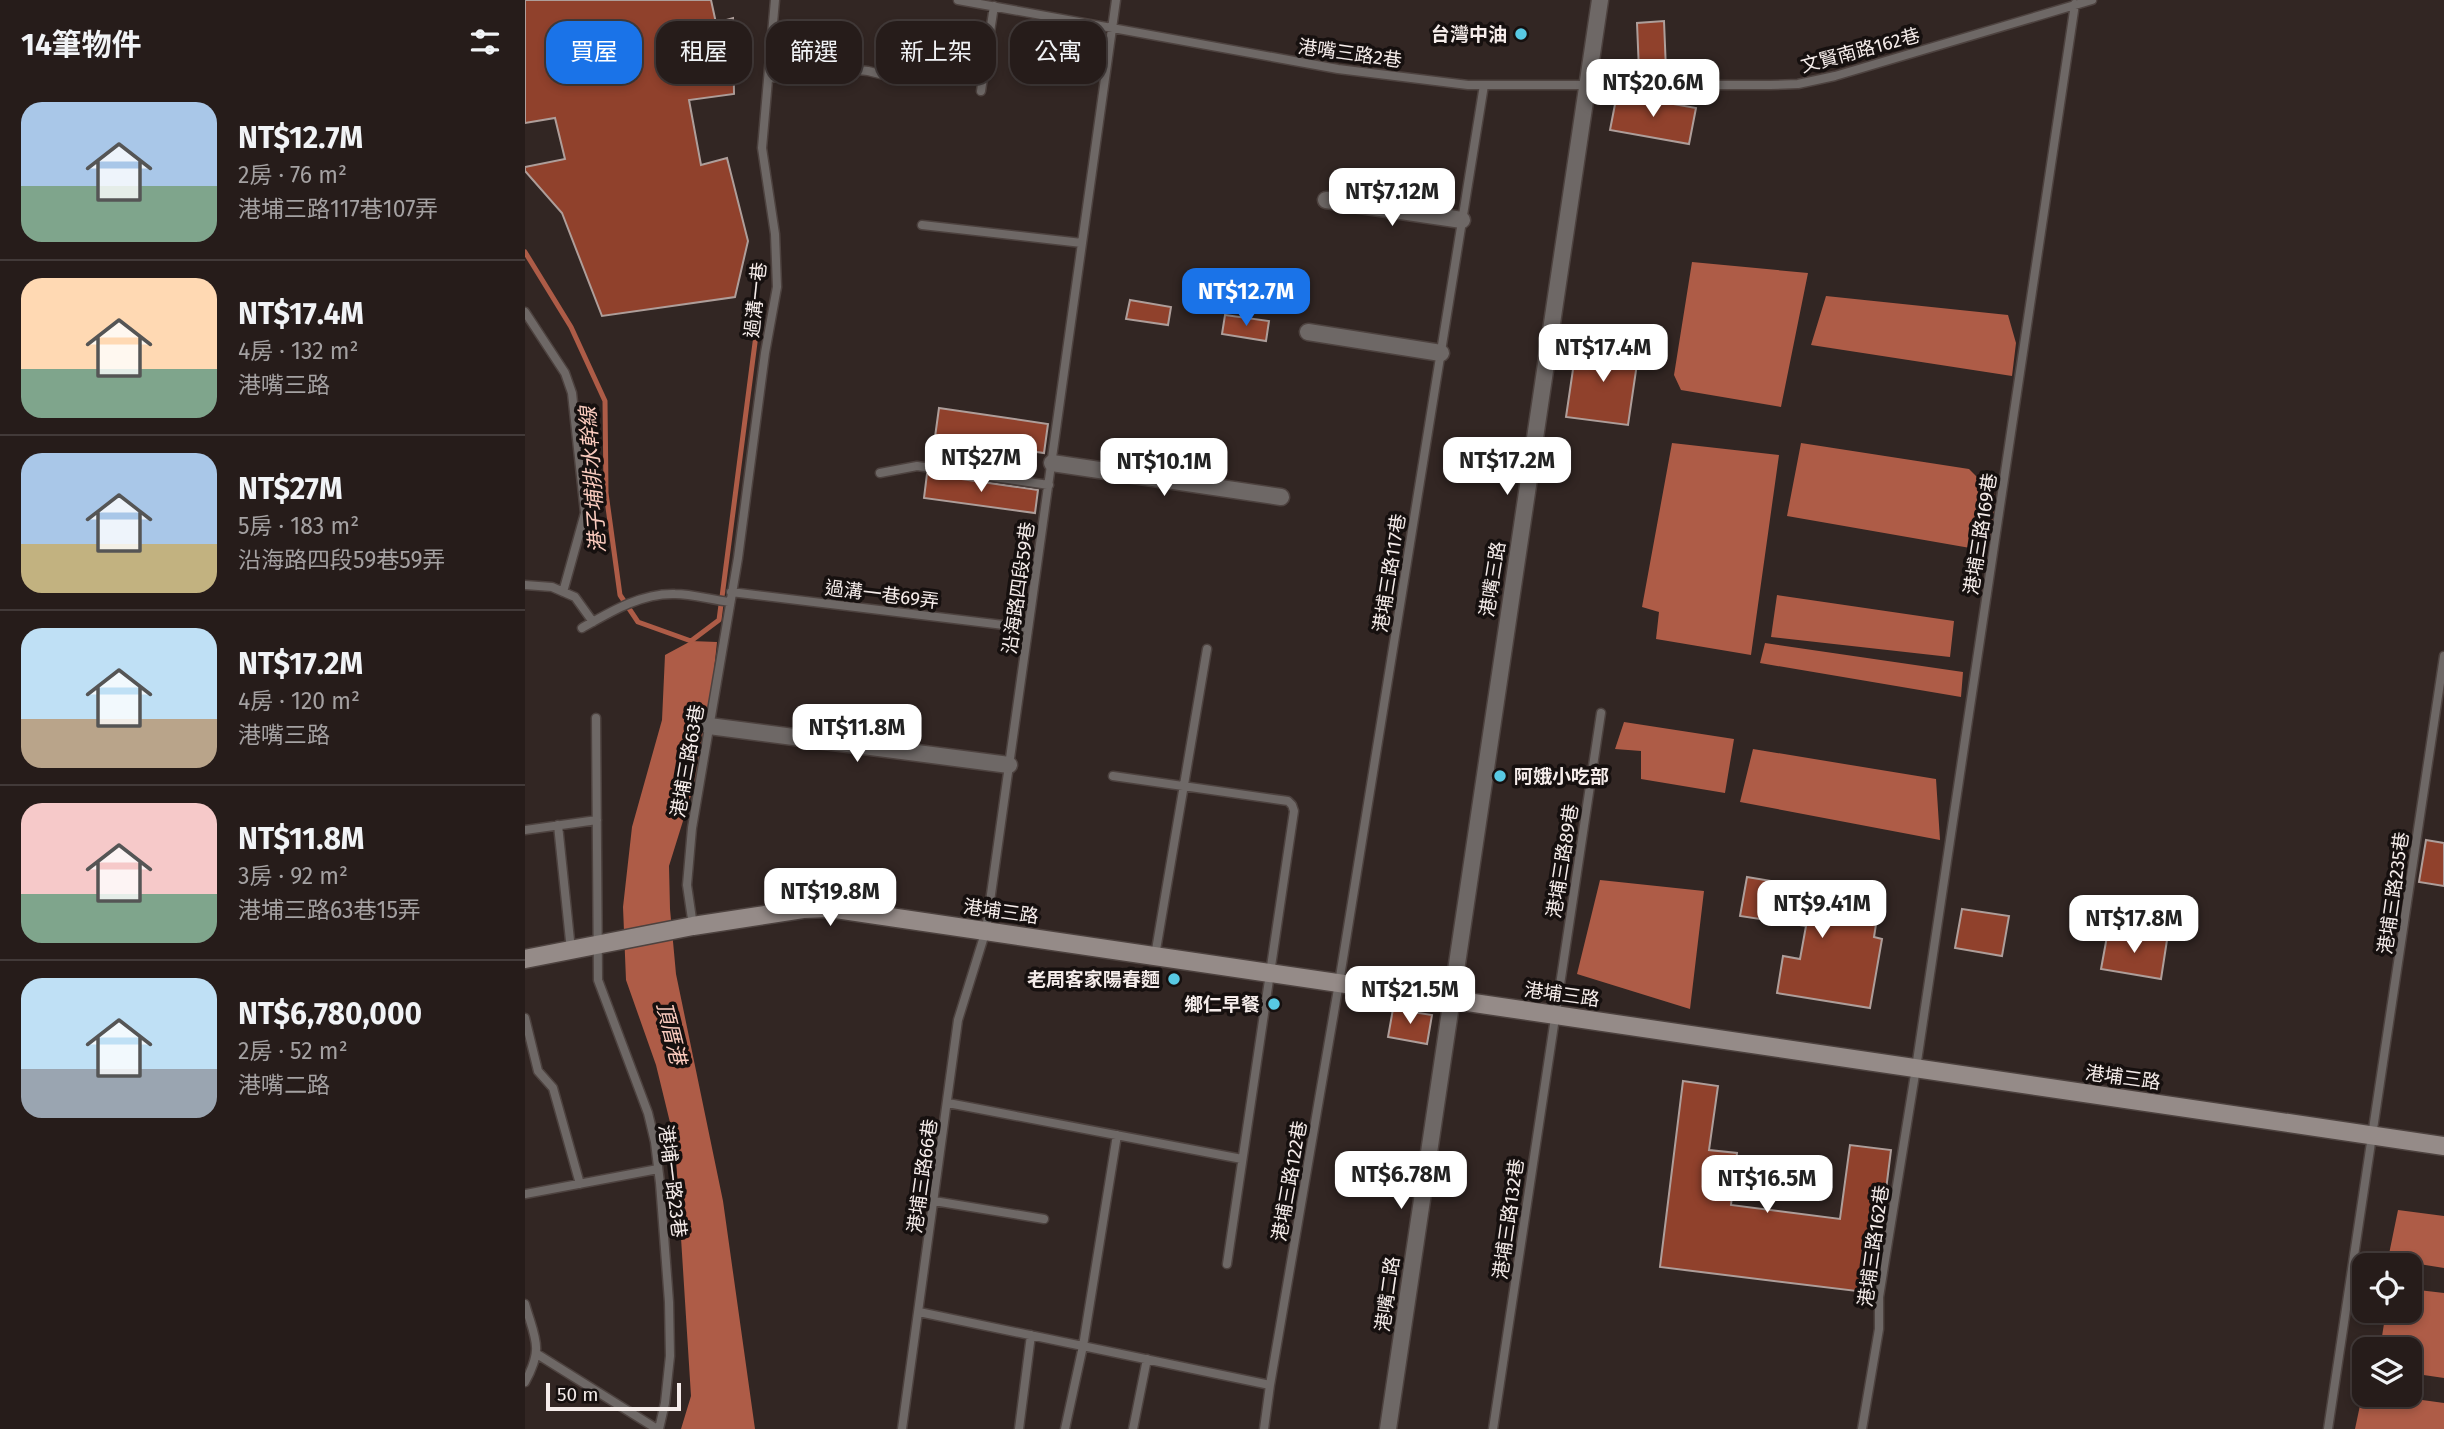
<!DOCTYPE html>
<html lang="zh-TW">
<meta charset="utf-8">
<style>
:root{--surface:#261c1a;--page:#2e2523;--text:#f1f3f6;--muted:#a4a1a2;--line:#423a39;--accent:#1a73e8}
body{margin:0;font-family:"Fira Sans","Noto Sans TC",sans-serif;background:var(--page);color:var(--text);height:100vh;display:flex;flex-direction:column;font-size:26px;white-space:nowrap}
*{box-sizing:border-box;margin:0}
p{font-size:23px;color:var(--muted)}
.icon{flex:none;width:38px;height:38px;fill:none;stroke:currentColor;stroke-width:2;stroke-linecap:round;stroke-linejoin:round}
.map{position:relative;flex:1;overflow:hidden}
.sheet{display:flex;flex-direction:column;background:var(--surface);width:525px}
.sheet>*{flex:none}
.hud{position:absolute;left:21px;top:21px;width:665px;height:63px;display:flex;gap:14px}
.tools{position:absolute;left:1827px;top:1253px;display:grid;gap:14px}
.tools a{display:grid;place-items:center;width:70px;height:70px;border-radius:14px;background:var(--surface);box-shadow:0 4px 10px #0003,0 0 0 2px var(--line);font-size:35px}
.scale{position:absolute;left:21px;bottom:18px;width:135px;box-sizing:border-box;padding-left:7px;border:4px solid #f5ecea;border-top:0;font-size:19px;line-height:24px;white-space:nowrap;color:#f5ecea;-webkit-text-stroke:5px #16100f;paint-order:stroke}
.price{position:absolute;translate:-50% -60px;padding:0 16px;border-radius:14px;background:#fff;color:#222;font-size:23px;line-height:46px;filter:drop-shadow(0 2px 4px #0008)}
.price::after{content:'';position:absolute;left:50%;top:42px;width:21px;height:16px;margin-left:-10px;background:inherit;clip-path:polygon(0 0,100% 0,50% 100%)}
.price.on{background:var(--accent);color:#fff}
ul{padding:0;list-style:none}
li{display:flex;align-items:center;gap:21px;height:175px;padding:0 21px}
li+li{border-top:2px solid var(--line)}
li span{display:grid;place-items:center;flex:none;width:196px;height:140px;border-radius:21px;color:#555}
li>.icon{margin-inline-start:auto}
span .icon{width:84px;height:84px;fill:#fffc;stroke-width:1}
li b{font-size:30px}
h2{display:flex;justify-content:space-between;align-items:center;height:84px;padding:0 21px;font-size:30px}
.tag{padding:0 24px;border-radius:21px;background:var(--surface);box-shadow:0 4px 10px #0003,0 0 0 2px var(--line);font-size:24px;line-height:63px}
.tag.on{background:var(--accent);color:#fff}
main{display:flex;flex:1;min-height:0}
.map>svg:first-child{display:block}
.water{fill:#ae5c47}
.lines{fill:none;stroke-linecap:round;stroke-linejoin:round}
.stream{stroke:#ae5c47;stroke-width:5}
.building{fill:#90412c;stroke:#ae9e9a;stroke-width:2}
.lane-casing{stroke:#4d423f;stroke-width:11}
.street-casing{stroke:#4d423f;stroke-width:19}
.secondary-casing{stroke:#4d423f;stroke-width:21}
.lane{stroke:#6e6866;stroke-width:8}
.street{stroke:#6e6866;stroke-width:16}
.secondary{stroke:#958b88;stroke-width:18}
.poi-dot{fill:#58c9e3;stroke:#16100f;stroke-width:2.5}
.labels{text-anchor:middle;stroke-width:7;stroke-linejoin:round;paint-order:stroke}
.poi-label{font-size:19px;font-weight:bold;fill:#f5ecea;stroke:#16100f;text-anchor:end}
.street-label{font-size:19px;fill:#f5ecea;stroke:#16100f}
.water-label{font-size:21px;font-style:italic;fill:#facbbe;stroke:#16100f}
</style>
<main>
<section class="sheet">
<h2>14筆物件<svg class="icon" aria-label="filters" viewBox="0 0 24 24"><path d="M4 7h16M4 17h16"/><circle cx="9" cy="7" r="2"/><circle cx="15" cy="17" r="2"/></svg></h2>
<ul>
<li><span style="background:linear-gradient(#a9c7e8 60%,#7fa58c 0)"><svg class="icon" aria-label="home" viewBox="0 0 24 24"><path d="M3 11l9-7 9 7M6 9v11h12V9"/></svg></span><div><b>NT$12.7M</b><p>2房 · 76 m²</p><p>港埔三路117巷107弄</p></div></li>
<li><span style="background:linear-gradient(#ffd9b3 65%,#7fa58c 0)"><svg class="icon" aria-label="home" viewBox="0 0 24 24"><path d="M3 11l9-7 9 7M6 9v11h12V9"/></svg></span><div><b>NT$17.4M</b><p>4房 · 132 m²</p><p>港嘴三路</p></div></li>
<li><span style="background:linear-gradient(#a9c7e8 65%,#c2b280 0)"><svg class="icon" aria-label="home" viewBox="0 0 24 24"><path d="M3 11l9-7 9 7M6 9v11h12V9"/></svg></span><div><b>NT$27M</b><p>5房 · 183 m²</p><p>沿海路四段59巷59弄</p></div></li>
<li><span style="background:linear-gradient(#bfe0f5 65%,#b9a48a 0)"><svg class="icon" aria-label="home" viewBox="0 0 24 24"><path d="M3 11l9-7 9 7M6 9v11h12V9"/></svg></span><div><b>NT$17.2M</b><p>4房 · 120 m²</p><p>港嘴三路</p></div></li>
<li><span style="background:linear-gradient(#f6c9c9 65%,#7fa58c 0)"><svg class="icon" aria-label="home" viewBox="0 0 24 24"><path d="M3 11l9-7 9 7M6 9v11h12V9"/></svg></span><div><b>NT$11.8M</b><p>3房 · 92 m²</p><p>港埔三路63巷15弄</p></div></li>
<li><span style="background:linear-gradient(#bfe0f5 65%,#9aa5b1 0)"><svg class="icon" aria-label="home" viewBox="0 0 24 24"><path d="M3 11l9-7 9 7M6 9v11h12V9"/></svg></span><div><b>NT$6,780,000</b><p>2房 · 52 m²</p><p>港嘴二路</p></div></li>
</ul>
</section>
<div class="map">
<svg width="1919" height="1429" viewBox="0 0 1919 1429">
<rect width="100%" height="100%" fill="#322623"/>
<path class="water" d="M 1167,262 L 1283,273 L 1256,407 L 1156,390 L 1149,375 Z
M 1301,296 L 1483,315 L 1491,343 L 1487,376 L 1286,345 Z
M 1147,443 L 1254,455 L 1226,655 L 1131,639 L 1134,612 L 1117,607 Z
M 1276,443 L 1444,469 L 1470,495 L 1468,552 L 1262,516 Z
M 1252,595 L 1429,621 L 1425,657 L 1246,637 Z
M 166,641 L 192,642 L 181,747 L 144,866 L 145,909 L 151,974 L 198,1201 L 230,1429 L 156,1429 L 166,1396 L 150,1143 L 131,1065 L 101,980 L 98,907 L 107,827 L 137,720 L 140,655 Z
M 1240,643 L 1438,672 L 1436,697 L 1235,663 Z
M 1099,722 L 1209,739 L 1200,793 L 1116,779 L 1116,751 L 1090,749 Z
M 1228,749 L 1411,779 L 1415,840 L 1215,802 Z
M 1075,880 L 1179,891 L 1165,1009 L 1052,974 Z
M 1873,1210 L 1919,1216 L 1919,1268 L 1863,1259 Z
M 1885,1289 L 1919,1293 L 1919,1378 L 1885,1373 L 1885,1349 L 1855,1349 L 1861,1311 L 1885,1311 Z
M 1838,1391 L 1839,1395 L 1861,1395 L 1919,1403 L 1919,1429 L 1830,1429 Z"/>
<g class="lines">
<path class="stream" d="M 0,252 L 46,327 L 80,401 L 81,493 L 95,595 L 113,622 L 166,641 L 194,620 L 231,335"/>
</g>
<path class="building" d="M 0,0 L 186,0 L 191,23 L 208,18 L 209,94 L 164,100 L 176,165 L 202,158 L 223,241 L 210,297 L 77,316 L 37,213 L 0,171 L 0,167 L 40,159 L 30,118 L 0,123 Z
M 1139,21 L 1141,70 L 1114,71 L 1112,23 Z
M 1092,94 L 1171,108 L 1164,144 L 1085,130 Z
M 605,300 L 646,307 L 643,325 L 601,319 Z
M 700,315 L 744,321 L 741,341 L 697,334 Z
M 1052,342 L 1114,350 L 1103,425 L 1041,417 Z
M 414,408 L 523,424 L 519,453 L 410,437 Z
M 402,474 L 513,490 L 510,513 L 399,498 Z
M 1901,840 L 1919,843 L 1919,886 L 1894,882 Z
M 1222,877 L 1355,899 L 1349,937 L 1357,939 L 1345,1008 L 1252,993 L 1258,956 L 1275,959 L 1281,926 L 1215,916 Z
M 1437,909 L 1484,916 L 1477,956 L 1430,948 Z
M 1583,931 L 1642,940 L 1636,979 L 1576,969 Z
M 868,1009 L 907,1015 L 902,1044 L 863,1037 Z
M 1158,1081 L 1193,1086 L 1184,1150 L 1212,1153 L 1206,1205 L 1315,1219 L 1325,1145 L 1366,1150 L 1348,1293 L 1135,1267 Z"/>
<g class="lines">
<defs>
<path id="lane" d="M 433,0 L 813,69 L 943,85 L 1245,85 L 1273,84 L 1310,76 L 1567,0
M 244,78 L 323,69 L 343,71 L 379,80
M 456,91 L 469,6
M 397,225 L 557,243
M 0,312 L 40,373 L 47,393 L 60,513 L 38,592
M 355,473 L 392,466 L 524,485
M 0,585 L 27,587 L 50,597 L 68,622
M 206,592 L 503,628
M 57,628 C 85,612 116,593 150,594 C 168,594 186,600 205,602
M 71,718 L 73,980 L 123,1113 L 130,1142 L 135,1183 L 144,1302 L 145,1356 L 140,1403 L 134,1429
M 588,776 L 763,801 L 767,805 L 769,811 L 702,1264
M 33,825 L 46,950
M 0,830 L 72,820
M 168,926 L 162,885 L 167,828 L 213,558 L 240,353 L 252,287 L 250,234 L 237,148 L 250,0
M 630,956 L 682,649
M 0,1018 L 13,1071 L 28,1088 L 55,1184
M 423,1103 L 717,1159
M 0,1194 L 133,1169
M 409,1201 L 519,1219
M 0,1304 C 10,1339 19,1348 0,1382
M 394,1312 L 745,1385
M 12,1354 L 132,1429
M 377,1429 L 433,1020 L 461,930 L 591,0
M 494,1429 L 506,1335
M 540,1429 L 558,1346 L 592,1135
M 608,1429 L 622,1359
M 739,1429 L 745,1385 L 814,983 L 959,85
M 968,1429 L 1076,713
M 1337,1429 L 1354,1329 L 1354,1297 L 1391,1068 L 1550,4
M 1803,1429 L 1919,656"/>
<path id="street" d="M 801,200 L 937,220
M 783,332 L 916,353
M 527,463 L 756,497
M 184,726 L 484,765
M 863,1429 L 1075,0"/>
<path id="secondary" d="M 0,959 L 168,926 L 278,909 L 304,908 L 1919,1146"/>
</defs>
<use href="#lane" class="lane-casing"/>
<use href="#street" class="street-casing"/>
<use href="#secondary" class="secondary-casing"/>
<use href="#lane" class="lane"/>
<use href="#street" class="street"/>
<use href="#secondary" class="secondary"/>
</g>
<g class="poi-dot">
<circle cx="996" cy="34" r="7"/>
<circle cx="975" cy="776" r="7"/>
<circle cx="649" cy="979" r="7"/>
<circle cx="749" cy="1004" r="7"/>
</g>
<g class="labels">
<g class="poi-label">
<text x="982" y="41">台灣中油</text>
<text x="989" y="783" text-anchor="start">阿娥小吃部</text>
<text x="635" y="986">老周客家陽春麵</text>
<text x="735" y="1011">鄉仁早餐</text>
</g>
<g class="street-label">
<text transform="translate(1335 50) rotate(-15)" y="7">文賢南路162巷</text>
<text transform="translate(825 53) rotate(8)" y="7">港嘴三路2巷</text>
<text transform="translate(230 300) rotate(-84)" y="7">過溝一巷</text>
<text transform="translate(1455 534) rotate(-81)" y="7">港埔三路169巷</text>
<text transform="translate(864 573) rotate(-81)" y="7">港埔三路117巷</text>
<text transform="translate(967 579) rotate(-81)" y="7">港嘴三路</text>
<text transform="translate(493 588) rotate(-82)" y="7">沿海路四段59巷</text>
<text transform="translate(357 594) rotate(7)" y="7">過溝一巷69弄</text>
<text transform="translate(162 761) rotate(-80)" y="7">港埔三路63巷</text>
<text transform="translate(1037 861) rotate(-81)" y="7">港埔三路89巷</text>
<text transform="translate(1868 893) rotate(-82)" y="7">港埔三路235巷</text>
<text transform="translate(476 911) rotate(8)" y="7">港埔三路</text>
<text transform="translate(1037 994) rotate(8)" y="7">港埔三路</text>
<text transform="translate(1598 1077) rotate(8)" y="7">港埔三路</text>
<text transform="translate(397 1176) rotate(-82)" y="7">港埔三路66巷</text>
<text transform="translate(148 1181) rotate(83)" y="7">港埔一路23巷</text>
<text transform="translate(764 1181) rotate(-80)" y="7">港埔三路122巷</text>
<text transform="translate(983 1219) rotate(-82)" y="7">港埔三路132巷</text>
<text transform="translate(1348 1246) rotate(-82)" y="7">港埔三路162巷</text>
<text transform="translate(862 1294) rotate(-82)" y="7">港嘴二路</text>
</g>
<g class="water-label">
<text transform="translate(68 480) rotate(-94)" y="7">港子埔排水幹線</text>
<text transform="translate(146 1033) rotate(76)" y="7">頂厝港</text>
</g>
</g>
</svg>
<div class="tools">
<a><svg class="icon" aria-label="locate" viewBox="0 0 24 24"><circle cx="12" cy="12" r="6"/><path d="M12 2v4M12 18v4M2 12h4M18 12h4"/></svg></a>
<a><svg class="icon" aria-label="layers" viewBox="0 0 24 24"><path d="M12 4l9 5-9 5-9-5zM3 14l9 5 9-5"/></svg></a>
</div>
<div class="scale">50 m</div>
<b class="price" style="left:1128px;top:119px">NT$20.6M</b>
<b class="price" style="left:867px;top:228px">NT$7.12M</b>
<b class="price on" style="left:721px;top:328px">NT$12.7M</b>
<b class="price" style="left:1078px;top:384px">NT$17.4M</b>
<b class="price" style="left:456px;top:494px">NT$27M</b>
<b class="price" style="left:982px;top:497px">NT$17.2M</b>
<b class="price" style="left:639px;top:498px">NT$10.1M</b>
<b class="price" style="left:332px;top:764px">NT$11.8M</b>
<b class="price" style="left:305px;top:928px">NT$19.8M</b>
<b class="price" style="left:1297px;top:940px">NT$9.41M</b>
<b class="price" style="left:1609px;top:955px">NT$17.8M</b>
<b class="price" style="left:885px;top:1026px">NT$21.5M</b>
<b class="price" style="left:876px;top:1211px">NT$6.78M</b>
<b class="price" style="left:1242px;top:1215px">NT$16.5M</b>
<div class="hud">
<a class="tag on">買屋</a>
<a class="tag">租屋</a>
<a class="tag">篩選</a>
<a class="tag">新上架</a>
<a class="tag">公寓</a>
</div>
</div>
</main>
